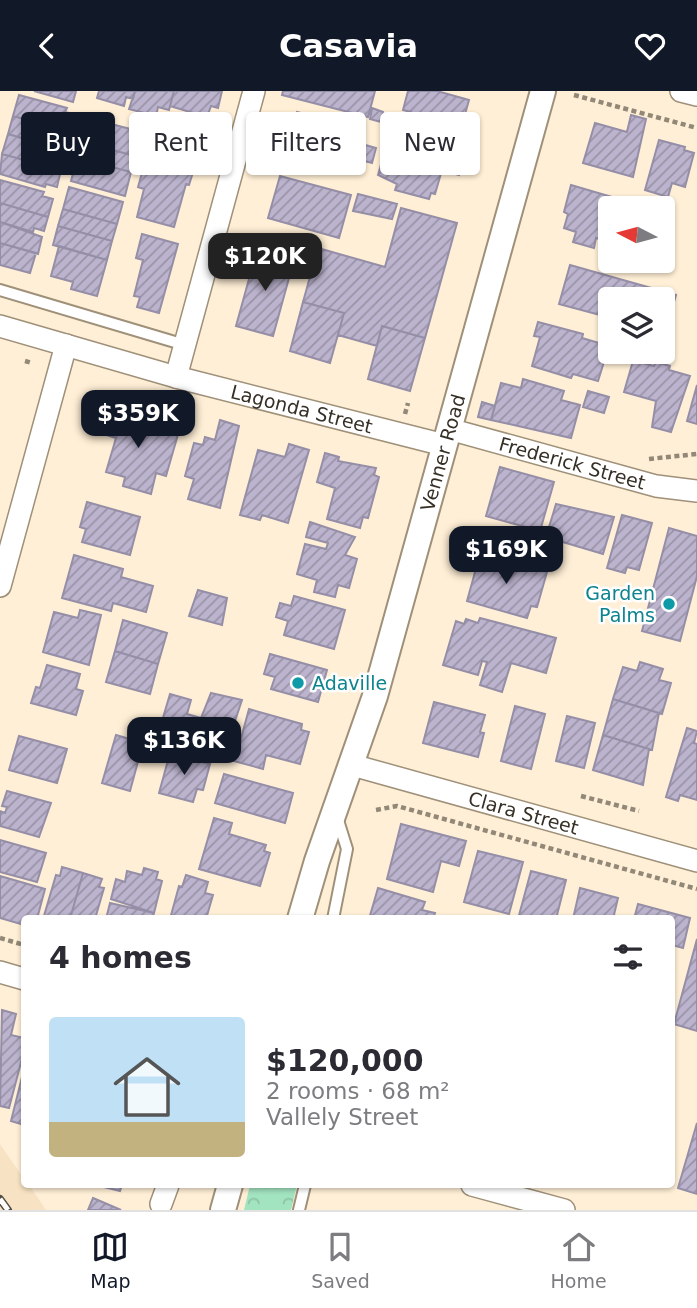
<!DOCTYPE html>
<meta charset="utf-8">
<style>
:root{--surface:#fff;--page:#f2f2f3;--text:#2b2b33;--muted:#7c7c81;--line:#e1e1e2;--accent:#111827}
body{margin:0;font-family:"DejaVu Sans",sans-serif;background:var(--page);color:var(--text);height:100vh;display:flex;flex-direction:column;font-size:26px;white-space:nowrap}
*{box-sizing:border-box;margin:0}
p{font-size:23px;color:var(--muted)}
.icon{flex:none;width:38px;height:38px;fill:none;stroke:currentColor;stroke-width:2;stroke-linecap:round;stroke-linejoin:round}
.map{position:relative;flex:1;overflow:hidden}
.sheet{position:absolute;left:21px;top:824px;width:654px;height:273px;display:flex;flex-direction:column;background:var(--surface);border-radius:7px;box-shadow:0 2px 5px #0004}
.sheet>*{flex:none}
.hud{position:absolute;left:21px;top:21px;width:656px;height:63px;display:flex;gap:14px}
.needle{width:46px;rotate:276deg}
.controls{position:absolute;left:598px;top:105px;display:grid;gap:14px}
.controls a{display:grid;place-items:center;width:77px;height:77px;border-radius:7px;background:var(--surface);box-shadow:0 2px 5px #0004;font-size:35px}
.price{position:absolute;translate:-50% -60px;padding:0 16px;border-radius:14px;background:var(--accent);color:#fff;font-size:23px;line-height:46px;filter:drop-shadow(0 2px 4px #0008)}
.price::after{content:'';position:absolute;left:50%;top:42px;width:21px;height:16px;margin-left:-10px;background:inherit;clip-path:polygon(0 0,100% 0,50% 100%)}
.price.active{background:#222;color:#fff}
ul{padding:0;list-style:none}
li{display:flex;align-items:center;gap:21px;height:175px;padding:0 28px}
li span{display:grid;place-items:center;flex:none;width:196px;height:140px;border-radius:7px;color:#555}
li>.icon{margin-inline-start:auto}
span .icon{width:84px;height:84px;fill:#fffc;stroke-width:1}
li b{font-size:30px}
h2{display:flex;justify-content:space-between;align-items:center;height:84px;padding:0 28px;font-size:30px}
.chip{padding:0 24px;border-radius:7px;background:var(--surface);box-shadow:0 2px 5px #0004;font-size:24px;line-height:63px}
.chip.active{background:var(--accent);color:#fff}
header{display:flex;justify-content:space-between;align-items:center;height:91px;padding:0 28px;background:var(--accent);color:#fff;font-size:32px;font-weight:700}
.dock{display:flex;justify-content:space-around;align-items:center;height:98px;border-top:2px solid var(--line);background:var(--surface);font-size:19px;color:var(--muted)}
.dock a{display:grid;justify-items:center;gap:4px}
.dock .active{color:var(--accent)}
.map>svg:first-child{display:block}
.built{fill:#f7e3c3}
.forest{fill:url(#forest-crowns)}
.building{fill:url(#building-hatch);stroke:#958ea7;stroke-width:2}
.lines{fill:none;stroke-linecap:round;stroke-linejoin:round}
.service-casing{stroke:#9f9079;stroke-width:14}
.minor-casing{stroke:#9f9079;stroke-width:24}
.tertiary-casing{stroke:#9f9079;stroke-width:28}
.path{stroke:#928877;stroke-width:4.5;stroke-dasharray:5 3.5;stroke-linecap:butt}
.service{stroke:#fff;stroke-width:10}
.minor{stroke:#fff;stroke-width:21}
.tertiary{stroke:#fff;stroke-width:24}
.rail-casing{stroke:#544c41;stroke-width:8}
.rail{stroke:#fefefe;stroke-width:5;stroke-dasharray:16;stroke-linecap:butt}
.culture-dot{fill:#0f9aa8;stroke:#fefefe;stroke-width:2.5}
.labels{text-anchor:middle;stroke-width:5;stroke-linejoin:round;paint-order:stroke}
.street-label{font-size:19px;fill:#352f26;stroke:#fefefe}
.culture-label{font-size:19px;fill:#0d838f;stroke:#fefefe;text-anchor:end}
</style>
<header><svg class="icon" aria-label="back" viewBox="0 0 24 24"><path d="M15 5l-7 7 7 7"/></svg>Casavia<svg class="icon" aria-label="heart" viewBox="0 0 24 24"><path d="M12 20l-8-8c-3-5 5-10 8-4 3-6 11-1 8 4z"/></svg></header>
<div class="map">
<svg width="697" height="1119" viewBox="0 0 697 1119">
<defs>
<pattern id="forest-crowns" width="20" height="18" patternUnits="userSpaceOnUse" patternTransform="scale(1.75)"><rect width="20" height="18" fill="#a2e3c0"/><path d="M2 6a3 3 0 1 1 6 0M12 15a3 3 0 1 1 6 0" fill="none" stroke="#8cc3a5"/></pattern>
<pattern id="building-hatch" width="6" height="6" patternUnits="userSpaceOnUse" patternTransform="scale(1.75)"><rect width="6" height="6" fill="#bcb4ce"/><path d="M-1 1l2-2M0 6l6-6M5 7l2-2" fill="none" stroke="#9a93a7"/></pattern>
</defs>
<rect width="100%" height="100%" fill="#ffefd6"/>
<path class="built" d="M 0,1053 L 24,1088 L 24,1094 L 29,1094 L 46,1119 L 0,1119 Z"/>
<path class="forest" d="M 250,1094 L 297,1094 L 291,1119 L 244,1119 Z"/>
<path class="building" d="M 34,0 L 76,0 L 73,11 Z
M 99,0 L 135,0 L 133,8 L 126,6 L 124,15 L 97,7 Z
M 135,0 L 174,0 L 169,19 L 158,16 L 156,25 L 129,18 Z
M 174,0 L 222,0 L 218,17 L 211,15 L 207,26 L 170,15 Z
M 283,0 L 375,0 L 368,26 L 282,4 Z
M 408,0 L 437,0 L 469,9 L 459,45 L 408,31 L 411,21 L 403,19 Z
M 19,4 L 67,17 L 65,21 L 77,24 L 72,41 L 13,25 Z
M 372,17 L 383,21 L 381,31 L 370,28 Z
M 297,21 L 320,27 L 317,36 L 330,40 L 324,65 L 319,64 L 315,75 L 286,67 L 289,58 L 283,57 L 290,29 L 295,30 Z
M 631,24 L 646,28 L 633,86 L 583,72 L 595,32 L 627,41 Z
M 13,25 L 72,41 L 68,56 L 57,53 L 56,57 L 8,43 Z
M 88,27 L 142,41 L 135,65 L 82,51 Z
M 160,41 L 192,50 L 189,60 L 195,61 L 190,77 L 194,78 L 189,94 L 186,93 L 174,136 L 137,126 L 144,98 L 138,96 L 151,50 L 157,52 Z
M 8,43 L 56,57 L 55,60 L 66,63 L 61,79 L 2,63 Z
M 659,49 L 685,56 L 684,59 L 694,62 L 685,96 L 672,92 L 668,106 L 645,99 Z
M 82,51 L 135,65 L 131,81 L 77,67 Z
M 358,52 L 376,57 L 372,72 L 365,70 L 363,76 L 352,73 Z
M 387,53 L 443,68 L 445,59 L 464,64 L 459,84 L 442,79 L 435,103 L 431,102 L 429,108 L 395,99 L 397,93 L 378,84 Z
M 2,63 L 61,79 L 57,96 L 46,93 L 45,96 L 0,83 Z
M 77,67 L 131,81 L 125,105 L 71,90 Z
M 280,85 L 351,104 L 339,147 L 268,127 Z
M 0,89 L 44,101 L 42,105 L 53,108 L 48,126 L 0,112 Z
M 571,94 L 639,114 L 638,117 L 611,117 L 611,151 L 596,147 L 594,157 L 573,151 L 576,141 L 564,137 L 568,123 L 564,121 Z
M 69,96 L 123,111 L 117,133 L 63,118 Z
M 358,103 L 397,113 L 392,128 L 353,120 Z
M 0,112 L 48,126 L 44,140 L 34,137 L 33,141 L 0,131 Z
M 401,117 L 457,132 L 425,247 L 382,235 L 377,255 L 338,244 L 344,222 L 303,211 L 318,157 L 385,176 Z
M 63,118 L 117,133 L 112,150 L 58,135 Z
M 0,131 L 42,146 L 38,163 L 0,152 Z
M 58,135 L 112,150 L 107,169 L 53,154 Z
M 142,143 L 178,153 L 159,222 L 137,216 L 140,206 L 134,205 L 143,169 L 136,167 Z
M 0,152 L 36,162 L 30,182 L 0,174 Z
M 59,155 L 107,169 L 97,205 L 71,198 L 73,191 L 51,185 Z
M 257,159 L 294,169 L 273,245 L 236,235 Z
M 570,174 L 676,204 L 665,243 L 663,208 L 611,208 L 611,227 L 559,213 Z
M 303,211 L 344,222 L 330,272 L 290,260 Z
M 538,231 L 583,243 L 582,247 L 609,255 L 598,290 L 573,283 L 571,287 L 532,275 L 540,246 L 534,245 Z
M 382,235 L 425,247 L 410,300 L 368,288 Z
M 642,261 L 654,261 L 652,269 L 644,266 L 643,272 L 654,275 L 656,271 L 670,275 L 669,279 L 690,285 L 671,341 L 652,336 L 656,310 L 624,301 L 635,263 L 641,265 Z
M 523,288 L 564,300 L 561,309 L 580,314 L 571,347 L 491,329 L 501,292 L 521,297 Z
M 697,294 L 697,333 L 687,330 Z
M 588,300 L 609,306 L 604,322 L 583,316 Z
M 482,311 L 495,315 L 491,329 L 478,326 Z
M 102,320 L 179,340 L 166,385 L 156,382 L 151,403 L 123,395 L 125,386 L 106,381 L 116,347 L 97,341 Z
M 220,329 L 239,335 L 220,417 L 188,408 L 194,388 L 185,385 L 194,352 L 203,354 L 205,346 L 215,349 Z
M 289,353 L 309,359 L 288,432 L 262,424 L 260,429 L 240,424 L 258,359 L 285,366 Z
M 325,362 L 339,366 L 338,370 L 376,377 L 374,384 L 379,386 L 368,427 L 363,426 L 360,437 L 327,428 L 335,397 L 317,391 Z
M 500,376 L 554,391 L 540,440 L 486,425 Z
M 87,411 L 140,426 L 130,464 L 82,451 L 86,438 L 80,436 Z
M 556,413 L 614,426 L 603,463 L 546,446 Z
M 622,424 L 652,432 L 639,479 L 627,476 L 625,482 L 607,477 Z
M 310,431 L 355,446 L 345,464 L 357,468 L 349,497 L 338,494 L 335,506 L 314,501 L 317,489 L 297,483 L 305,453 L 326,458 L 328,452 L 306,446 Z
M 669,437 L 697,445 L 697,485 L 680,550 L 642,540 Z
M 480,463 L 547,481 L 537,516 L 531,515 L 527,527 L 467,510 Z
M 74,464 L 123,478 L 121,486 L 153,495 L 146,521 L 113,512 L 111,520 L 62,507 Z
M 198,499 L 227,507 L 222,534 L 189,525 Z
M 294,505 L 345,519 L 334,558 L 284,544 L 288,530 L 276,526 L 280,512 L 291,515 Z
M 80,519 L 101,524 L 89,574 L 43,561 L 54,521 L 78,527 Z
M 480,527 L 556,547 L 546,582 L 511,572 L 502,601 L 480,594 L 487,571 L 482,570 L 478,584 L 443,574 L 456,530 L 464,533 L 466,528 L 478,532 Z
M 123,529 L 167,542 L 158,573 L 115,560 Z
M 115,560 L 158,573 L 150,603 L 106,591 Z
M 270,563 L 327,579 L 318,611 L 271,598 L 275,586 L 264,583 Z
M 640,571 L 663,578 L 659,589 L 671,592 L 662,623 L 613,608 L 623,576 L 637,580 Z
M 47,574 L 80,583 L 76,598 L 83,600 L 76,624 L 31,612 L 36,596 L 40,597 Z
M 211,602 L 242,609 L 229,648 L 240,651 L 249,618 L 302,633 L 301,639 L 309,641 L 300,673 L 266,664 L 263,678 L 201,661 L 204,652 L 187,647 L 190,638 L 185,637 L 180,654 L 157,647 L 170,603 L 191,609 L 187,623 L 201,627 Z
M 613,608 L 659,622 L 652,659 L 603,644 Z
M 434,611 L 485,624 L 480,641 L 484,642 L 478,666 L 423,652 Z
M 515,615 L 545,623 L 531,678 L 501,670 Z
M 567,625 L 595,632 L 584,677 L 556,670 Z
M 687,637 L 697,640 L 694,652 L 697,653 L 697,709 L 680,704 L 678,710 L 666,706 Z
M 116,644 L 143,652 L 130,700 L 102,692 Z
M 603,644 L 649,658 L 643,694 L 593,679 Z
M 19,645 L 67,658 L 57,692 L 9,679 Z
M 170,662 L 210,673 L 203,699 L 197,698 L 193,711 L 159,702 Z
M 224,683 L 293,702 L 285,732 L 215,712 Z
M 7,700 L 51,712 L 39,746 L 0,735 L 0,720 L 5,722 L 7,716 L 2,715 Z
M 214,727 L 232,732 L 229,743 L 266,754 L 264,760 L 270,762 L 260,795 L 199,778 Z
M 401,733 L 466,750 L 459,775 L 441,770 L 433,801 L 387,788 Z
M 0,749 L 46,762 L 37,791 L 0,781 Z
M 478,760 L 523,771 L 509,823 L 464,811 Z
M 62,776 L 83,782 L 70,828 L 44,825 L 56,784 L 60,785 Z
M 144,777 L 158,781 L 156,788 L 162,790 L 154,822 L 111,808 L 116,788 L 125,791 L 127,780 L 142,784 Z
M 531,780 L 566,789 L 556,828 L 518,828 Z
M 83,782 L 102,788 L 99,796 L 104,797 L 95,828 L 70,828 Z
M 186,784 L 208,791 L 205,802 L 213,804 L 206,828 L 170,828 L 179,795 L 182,796 Z
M 0,785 L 45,798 L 37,828 L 24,828 L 24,834 L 0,827 Z
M 378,797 L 425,811 L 422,819 L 435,822 L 433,828 L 369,828 Z
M 580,797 L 618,807 L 613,828 L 573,828 Z
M 110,812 L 154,822 L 152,828 L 106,828 Z
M 638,813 L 690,827 L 683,857 L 672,854 L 672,828 L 634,828 Z
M 697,848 L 697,940 L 674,933 Z
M 2,919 L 16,923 L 11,944 L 24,947 L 24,960 L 9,1017 L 0,1015 Z
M 24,978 L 24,1034 L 11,1030 Z
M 697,1032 L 697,1103 L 678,1097 Z
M 96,1094 L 122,1094 L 120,1100 Z
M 93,1107 L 121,1119 L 88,1119 Z"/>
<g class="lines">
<defs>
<path id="service" d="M 0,199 L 185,254
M 333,828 L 347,758 L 337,726
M 299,1119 L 305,1094"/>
<g id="minor">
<path d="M 681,0 L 697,4"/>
<path id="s1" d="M 0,235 L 176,286 L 444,354"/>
<path d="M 176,286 L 254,0"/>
<path id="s2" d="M 449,338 L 656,395 L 697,400"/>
<path d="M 0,495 L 66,254"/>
<path id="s3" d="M 352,674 L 697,770"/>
<path d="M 0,881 L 24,888"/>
<path d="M 472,1094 L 564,1119"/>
<path d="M 161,1113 L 168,1094"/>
</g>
<g id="tertiary">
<path id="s4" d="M 300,828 L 317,770 L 375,605 L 543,0"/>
<path d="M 223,1119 L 230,1094"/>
</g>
</defs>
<use href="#service" class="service-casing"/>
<use href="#minor" class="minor-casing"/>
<use href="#tertiary" class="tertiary-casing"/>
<path class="path" d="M 574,4 L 697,37
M 25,270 L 32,272
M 405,323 L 408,312
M 649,368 L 697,363
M 581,705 L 639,720
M 376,719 L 397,715 L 697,798
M 0,847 L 24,854"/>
<use href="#service" class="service"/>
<use href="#minor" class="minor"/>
<use href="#tertiary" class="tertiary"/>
<defs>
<path id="rail" d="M 0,1108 L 8,1119"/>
</defs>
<use href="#rail" class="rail-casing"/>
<use href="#rail" class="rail"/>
</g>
<g class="culture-dot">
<circle cx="669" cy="513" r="7"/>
<circle cx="298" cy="592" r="7"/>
</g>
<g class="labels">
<g class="street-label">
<text dy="7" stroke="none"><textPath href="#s1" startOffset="313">Lagonda Street</textPath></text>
<text dy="7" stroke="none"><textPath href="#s4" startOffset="488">Venner Road</textPath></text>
<text dy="7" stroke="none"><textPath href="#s2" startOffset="128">Frederick Street</textPath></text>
<text dy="7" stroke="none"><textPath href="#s3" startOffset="178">Clara Street</textPath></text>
</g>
<g class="culture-label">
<text x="655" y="509">Garden<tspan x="655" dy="22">Palms</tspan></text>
<text x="312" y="599" text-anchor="start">Adaville</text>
</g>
</g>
</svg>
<div class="controls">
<a><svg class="needle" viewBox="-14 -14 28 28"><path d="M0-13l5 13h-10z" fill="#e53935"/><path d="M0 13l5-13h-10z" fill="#7c7c81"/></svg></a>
<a><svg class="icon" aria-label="layers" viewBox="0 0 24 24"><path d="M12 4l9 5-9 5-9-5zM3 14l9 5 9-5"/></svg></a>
</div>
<b class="price active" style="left:265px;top:202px">$120K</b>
<b class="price" style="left:138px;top:359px">$359K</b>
<b class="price" style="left:506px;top:495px">$169K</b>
<b class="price" style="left:184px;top:686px">$136K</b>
<div class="hud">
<a class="chip active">Buy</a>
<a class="chip">Rent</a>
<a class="chip">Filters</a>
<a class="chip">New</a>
</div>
<section class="sheet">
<h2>4 homes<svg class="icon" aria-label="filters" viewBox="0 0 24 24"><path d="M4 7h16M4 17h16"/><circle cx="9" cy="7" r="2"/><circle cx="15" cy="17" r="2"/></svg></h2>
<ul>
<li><span style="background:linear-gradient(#bfe0f5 75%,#c2b280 0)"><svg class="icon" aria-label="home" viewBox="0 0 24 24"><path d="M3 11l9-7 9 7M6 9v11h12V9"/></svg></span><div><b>$120,000</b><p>2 rooms · 68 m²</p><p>Vallely Street</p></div></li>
</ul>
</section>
</div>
<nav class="dock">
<a class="active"><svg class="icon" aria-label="map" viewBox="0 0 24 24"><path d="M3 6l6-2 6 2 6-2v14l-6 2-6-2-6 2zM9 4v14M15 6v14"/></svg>Map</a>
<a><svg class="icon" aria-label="saved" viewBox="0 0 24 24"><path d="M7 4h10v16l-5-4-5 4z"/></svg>Saved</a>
<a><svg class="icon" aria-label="home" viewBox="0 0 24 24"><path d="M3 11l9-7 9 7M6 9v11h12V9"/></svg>Home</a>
</nav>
